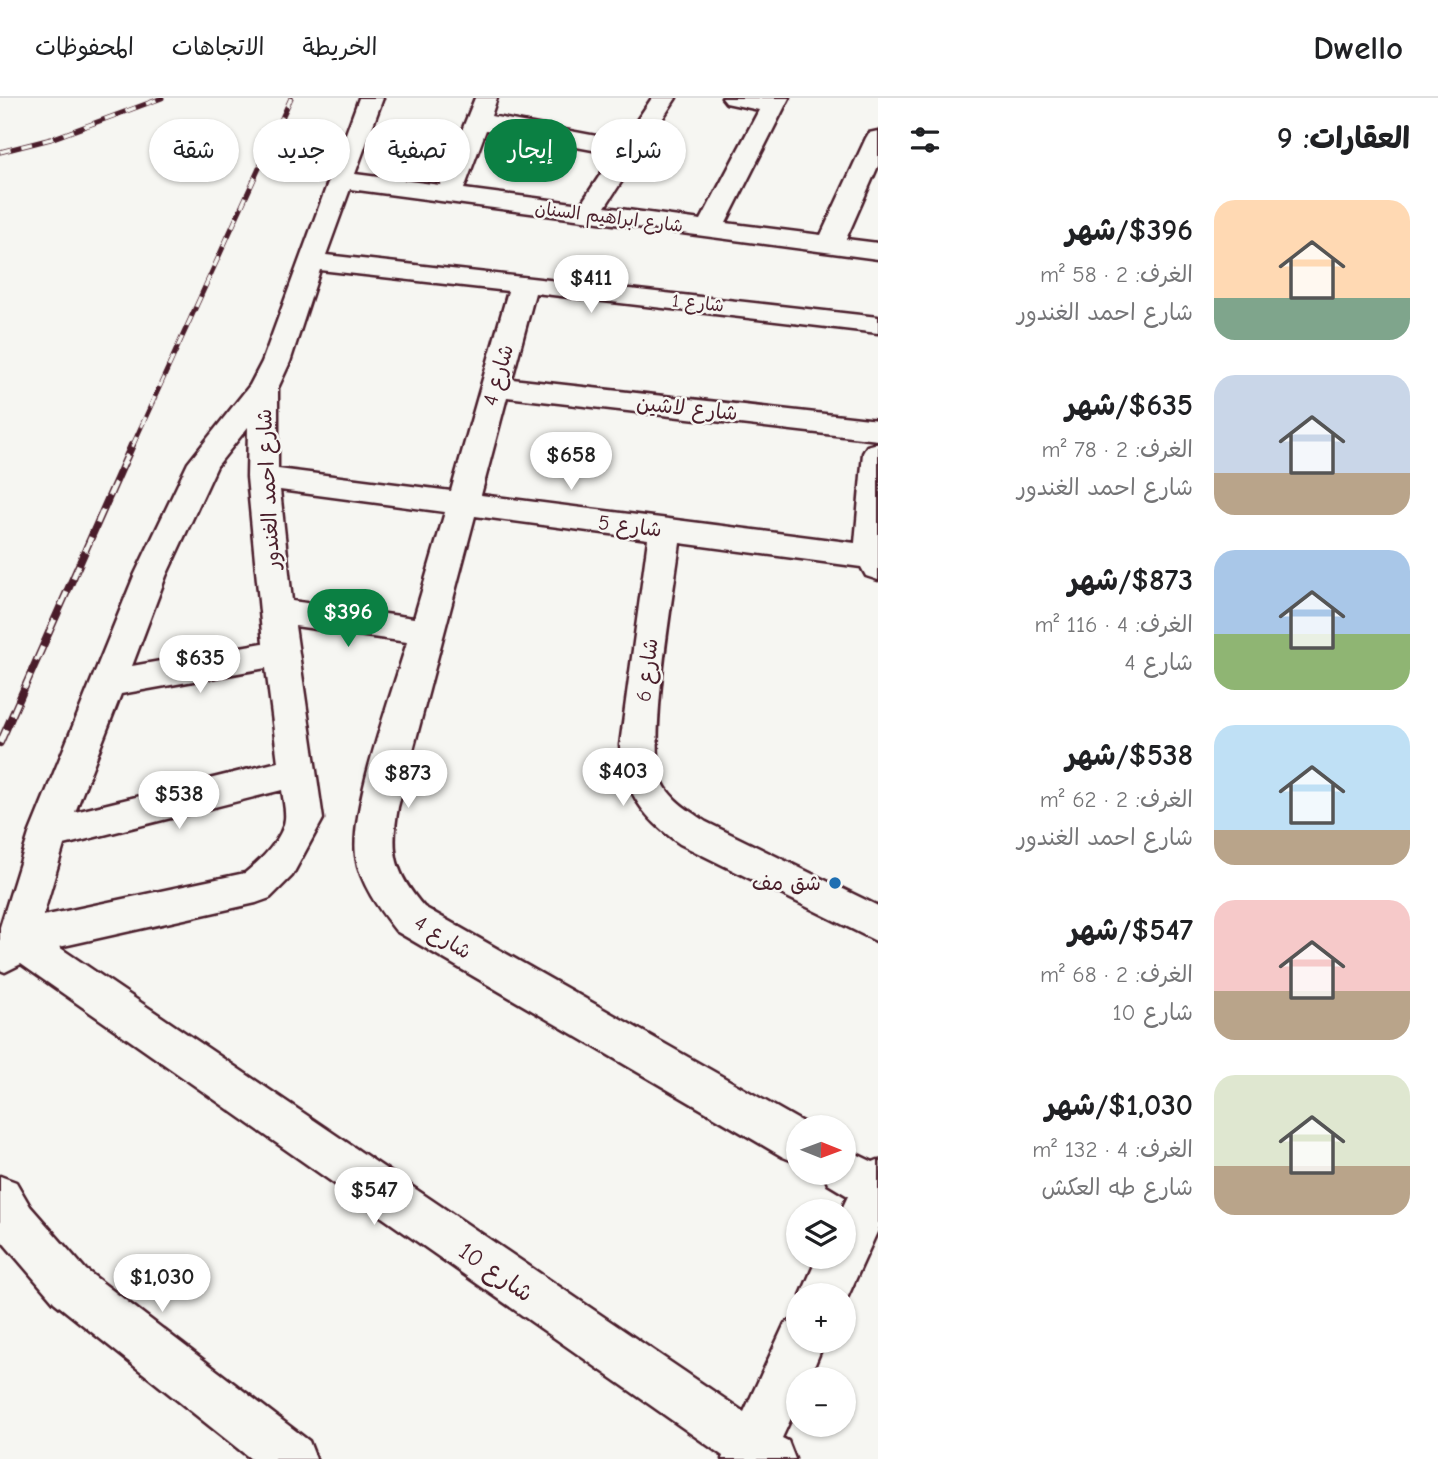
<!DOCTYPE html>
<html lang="ar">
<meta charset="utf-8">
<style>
:root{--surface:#fff;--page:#f2f2f2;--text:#202124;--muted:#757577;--line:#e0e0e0;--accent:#0b8043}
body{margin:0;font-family:"Comic Neue","Playpen Sans Arabic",sans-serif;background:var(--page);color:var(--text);direction:rtl;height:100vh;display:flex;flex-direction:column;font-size:26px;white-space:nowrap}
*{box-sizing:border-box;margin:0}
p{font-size:23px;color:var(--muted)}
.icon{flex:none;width:38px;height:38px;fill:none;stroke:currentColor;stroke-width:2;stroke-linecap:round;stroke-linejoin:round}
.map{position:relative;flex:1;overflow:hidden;direction:ltr}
.side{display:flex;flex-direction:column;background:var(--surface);width:560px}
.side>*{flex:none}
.top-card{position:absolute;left:21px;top:21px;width:665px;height:63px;direction:rtl;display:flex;gap:14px}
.needle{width:46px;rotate:91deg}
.fabs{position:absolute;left:786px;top:1017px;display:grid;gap:14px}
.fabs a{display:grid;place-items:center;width:70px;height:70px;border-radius:50%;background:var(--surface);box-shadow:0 2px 5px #0004;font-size:35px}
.price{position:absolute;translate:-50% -60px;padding:0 16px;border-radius:24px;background:#fff;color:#222;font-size:23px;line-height:46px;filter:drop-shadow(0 2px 4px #0008)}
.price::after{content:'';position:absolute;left:50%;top:42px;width:21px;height:16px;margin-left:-10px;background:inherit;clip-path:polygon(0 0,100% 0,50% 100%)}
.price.active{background:var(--accent);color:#fff}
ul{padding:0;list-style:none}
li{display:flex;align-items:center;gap:21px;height:175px;padding:0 28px}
li span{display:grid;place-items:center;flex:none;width:196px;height:140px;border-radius:21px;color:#555}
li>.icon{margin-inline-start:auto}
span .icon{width:84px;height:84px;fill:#fffc;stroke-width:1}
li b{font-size:30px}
h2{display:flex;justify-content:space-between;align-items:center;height:84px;padding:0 28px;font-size:30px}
.tag{padding:0 24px;border-radius:32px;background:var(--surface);box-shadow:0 2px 5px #0004;font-size:24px;line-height:63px}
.tag.active{background:var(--accent);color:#fff}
header{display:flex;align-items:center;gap:42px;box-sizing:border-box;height:98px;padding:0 35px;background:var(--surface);border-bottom:2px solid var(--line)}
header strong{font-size:33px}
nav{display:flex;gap:38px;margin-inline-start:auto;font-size:24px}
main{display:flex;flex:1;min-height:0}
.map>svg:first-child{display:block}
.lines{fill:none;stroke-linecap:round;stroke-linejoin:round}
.minor-casing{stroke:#4a1f2b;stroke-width:5}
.minor{fill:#f6f6f2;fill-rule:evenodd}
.rail-far1-casing{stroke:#4a1f2b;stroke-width:5}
.rail-casing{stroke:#4a1f2b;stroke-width:8}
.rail-far1{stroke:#f6f6f2;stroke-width:3.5;stroke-dasharray:11;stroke-linecap:butt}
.rail{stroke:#f6f6f2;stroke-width:5;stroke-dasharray:15;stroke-linecap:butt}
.poi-dot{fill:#1f6fb2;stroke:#f6f6f2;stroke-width:2.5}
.labels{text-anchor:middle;stroke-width:5;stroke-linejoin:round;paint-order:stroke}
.far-street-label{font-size:18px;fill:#4a1f2b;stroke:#f6f6f2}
.street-label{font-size:21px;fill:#4a1f2b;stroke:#f6f6f2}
.poi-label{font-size:21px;fill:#4a1f2b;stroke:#f6f6f2;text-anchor:end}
.near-street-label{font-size:24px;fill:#4a1f2b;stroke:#f6f6f2}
</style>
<header>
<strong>Dwello</strong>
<nav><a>الخريطة</a><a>الاتجاهات</a><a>المحفوظات</a></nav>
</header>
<main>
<section class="side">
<h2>العقارات: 9<svg class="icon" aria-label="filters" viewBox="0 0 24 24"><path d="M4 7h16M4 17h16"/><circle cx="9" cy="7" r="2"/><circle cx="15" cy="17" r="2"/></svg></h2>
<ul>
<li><span style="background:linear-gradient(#ffd9b3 70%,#7fa58c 0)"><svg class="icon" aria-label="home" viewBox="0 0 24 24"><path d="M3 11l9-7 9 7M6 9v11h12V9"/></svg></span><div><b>$396/شهر</b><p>الغرف: 2 · 58 m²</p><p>شارع احمد الغندور</p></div></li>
<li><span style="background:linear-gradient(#c9d6e8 70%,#b9a48a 0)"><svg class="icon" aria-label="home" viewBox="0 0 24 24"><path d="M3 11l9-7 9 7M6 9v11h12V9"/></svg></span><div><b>$635/شهر</b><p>الغرف: 2 · 78 m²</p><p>شارع احمد الغندور</p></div></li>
<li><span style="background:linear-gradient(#a9c7e8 60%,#8fb573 0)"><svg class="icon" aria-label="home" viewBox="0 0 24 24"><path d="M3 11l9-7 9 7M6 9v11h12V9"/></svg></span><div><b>$873/شهر</b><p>الغرف: 4 · 116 m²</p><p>شارع 4</p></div></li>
<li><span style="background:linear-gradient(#bfe0f5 75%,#b9a48a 0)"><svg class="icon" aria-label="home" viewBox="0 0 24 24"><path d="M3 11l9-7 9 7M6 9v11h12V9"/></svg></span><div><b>$538/شهر</b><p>الغرف: 2 · 62 m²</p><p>شارع احمد الغندور</p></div></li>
<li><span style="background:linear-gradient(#f6c9c9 65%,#b9a48a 0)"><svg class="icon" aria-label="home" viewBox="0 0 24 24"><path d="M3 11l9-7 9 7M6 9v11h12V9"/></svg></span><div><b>$547/شهر</b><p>الغرف: 2 · 68 m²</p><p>شارع 10</p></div></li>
<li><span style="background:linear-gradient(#dfe7d0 65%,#b9a48a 0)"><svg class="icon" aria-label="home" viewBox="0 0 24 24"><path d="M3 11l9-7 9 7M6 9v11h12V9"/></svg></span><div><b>$1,030/شهر</b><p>الغرف: 4 · 132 m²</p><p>شارع طه العكش</p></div></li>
</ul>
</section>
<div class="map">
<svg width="878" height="1361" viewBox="0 0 878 1361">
<rect width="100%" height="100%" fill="#f6f6f2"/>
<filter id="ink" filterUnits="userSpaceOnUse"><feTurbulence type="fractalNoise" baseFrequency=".0143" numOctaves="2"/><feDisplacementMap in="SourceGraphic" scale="14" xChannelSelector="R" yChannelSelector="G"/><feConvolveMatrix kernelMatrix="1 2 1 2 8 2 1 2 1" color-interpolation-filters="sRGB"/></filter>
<g filter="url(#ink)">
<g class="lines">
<defs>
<path id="minor" d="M 359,0 L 383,0 L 355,76 L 440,87 L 475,0 L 497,0 L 491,18 L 623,43 L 652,0 L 676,0 L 605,109 L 701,122 L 759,12 L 726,5 L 722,0 L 789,0 L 726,125 L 821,137 L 866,40 L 869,35 L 878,33 L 878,68 L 846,141 L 878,145 L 878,161 L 350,91 L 326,157 L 878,219 L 878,235 L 535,195 L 512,281 L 878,322 L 878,342 L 507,299 L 481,397 L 855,445 L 863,355 L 867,348 L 878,345 L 878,482 L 866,478 L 861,469 L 680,445 C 674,492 646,649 663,685 C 671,702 691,714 706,724 L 878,808 L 878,844 L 680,746 C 643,720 623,692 620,647 L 648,441 L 475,418 L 398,709 C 390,754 394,774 424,809 L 811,1029 L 798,1029 L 798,1065 L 783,1059 L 396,833 C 379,811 360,786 356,758 C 350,707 392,597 407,544 L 295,528 L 323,721 L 292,778 L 270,800 L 256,805 L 59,849 L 744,1314 L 785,1225 L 798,1220 L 798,1242 L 825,1242 L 809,1281 L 798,1281 L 798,1305 L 782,1340 L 788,1343 L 795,1361 L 722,1361 L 723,1358 L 21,866 L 5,874 L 0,872 L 0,829 L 29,736 L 134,478 L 188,365 L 250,287 L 262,264 ZM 486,32 L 614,56 L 581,106 L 464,91 ZM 320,172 L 508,193 L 451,393 L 278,371 L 278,290 L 290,264 ZM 248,329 L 247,379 L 263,545 L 132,568 L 166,478 L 217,368 ZM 280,392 L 445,414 L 414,520 L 292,503 ZM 266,570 L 278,664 L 75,714 L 121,596 ZM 282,692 C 283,701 286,712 285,721 C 283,741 260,763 245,775 L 43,818 L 64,747 Z
M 844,1050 L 873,1064 L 878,1062 L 878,1132 L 844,1207 L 844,1197 L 801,1197 L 818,1158 L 844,1158 L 844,1113 L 841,1113 L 848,1098 L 828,1086 L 823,1074 L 844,1074 Z
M 0,1078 L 16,1084 L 30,1108 L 86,1172 L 309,1343 L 316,1361 L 251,1361 L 54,1204 L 0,1141 Z"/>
</defs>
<use href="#minor" class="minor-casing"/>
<use href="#minor" class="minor"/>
<defs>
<path id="rail-far1" d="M 0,54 L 51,41 L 162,0
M 132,349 L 291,0"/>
<path id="rail" d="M 0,645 L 132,347"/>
</defs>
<use href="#rail-far1" class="rail-far1-casing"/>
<use href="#rail" class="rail-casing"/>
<use href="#rail-far1" class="rail-far1"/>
<use href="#rail" class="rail"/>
</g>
</g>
<circle class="poi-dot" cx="835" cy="785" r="7"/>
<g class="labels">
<g class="far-street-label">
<text transform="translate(609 119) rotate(7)" y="6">شارع ابراهيم السنان</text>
<text transform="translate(698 205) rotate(6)" y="6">شارع 1</text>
</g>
<g class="street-label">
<text transform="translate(498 277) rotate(-74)" y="7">شارع 4</text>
<text transform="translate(687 310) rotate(6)" y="7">شارع لاشين</text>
<text transform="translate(268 391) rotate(-93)" y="7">شارع احمد الغندور</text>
<text transform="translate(630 428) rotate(7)" y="7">شارع 5</text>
<text transform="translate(647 572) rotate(-83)" y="7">شارع 6</text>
<text transform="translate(443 839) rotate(32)" y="7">شارع 4</text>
</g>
<g class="poi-label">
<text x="821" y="792">شق مف</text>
</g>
<g class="near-street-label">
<text transform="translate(496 1174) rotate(35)" y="8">شارع 10</text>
</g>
</g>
</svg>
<div class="fabs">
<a><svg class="needle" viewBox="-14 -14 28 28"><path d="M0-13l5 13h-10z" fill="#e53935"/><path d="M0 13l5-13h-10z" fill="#757577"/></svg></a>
<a><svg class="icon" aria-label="layers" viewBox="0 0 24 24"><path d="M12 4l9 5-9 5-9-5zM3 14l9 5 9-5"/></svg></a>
<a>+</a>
<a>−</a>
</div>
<b class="price" style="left:591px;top:217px">$411</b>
<b class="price" style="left:571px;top:394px">$658</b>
<b class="price active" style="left:348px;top:551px">$396</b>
<b class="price" style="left:200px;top:597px">$635</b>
<b class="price" style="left:623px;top:710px">$403</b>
<b class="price" style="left:408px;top:712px">$873</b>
<b class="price" style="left:179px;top:733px">$538</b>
<b class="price" style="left:374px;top:1129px">$547</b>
<b class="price" style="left:162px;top:1216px">$1,030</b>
<div class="top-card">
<a class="tag">شراء</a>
<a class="tag active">إيجار</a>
<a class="tag">تصفية</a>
<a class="tag">جديد</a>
<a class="tag">شقة</a>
</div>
</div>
</main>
